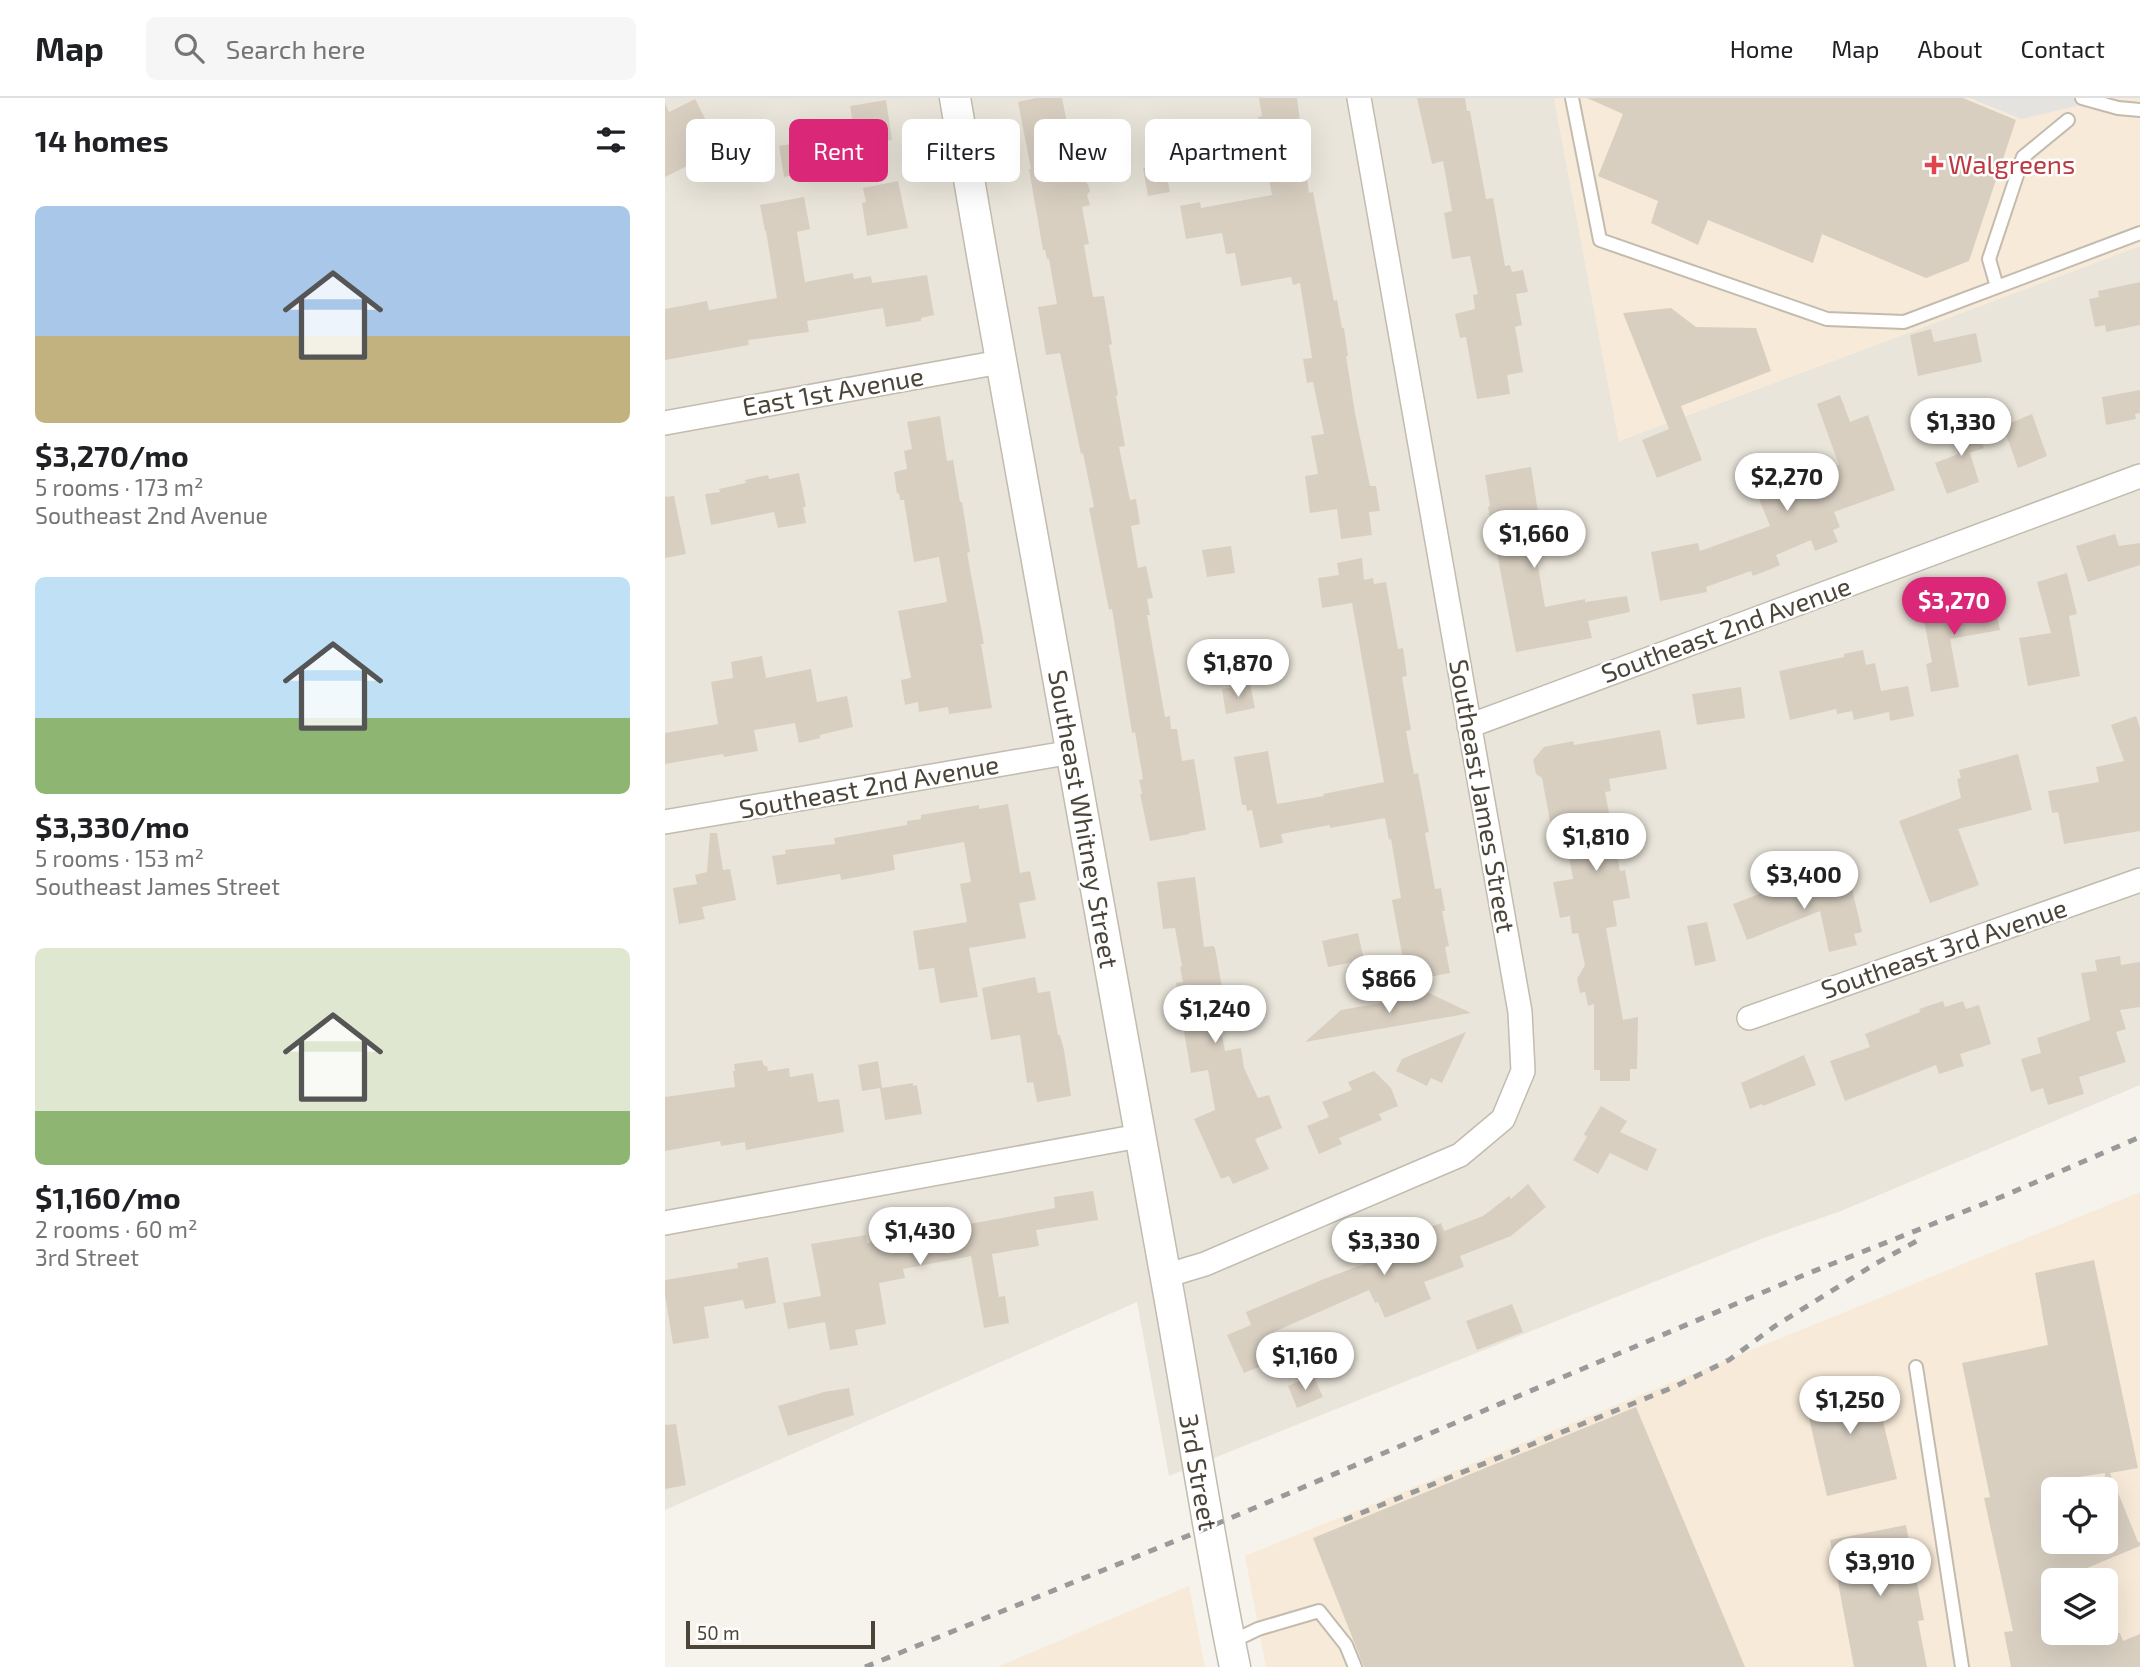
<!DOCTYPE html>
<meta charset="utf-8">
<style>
:root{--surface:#fff;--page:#f6f6f6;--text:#202124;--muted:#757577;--line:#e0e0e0;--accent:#db2777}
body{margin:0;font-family:"Exo 2",sans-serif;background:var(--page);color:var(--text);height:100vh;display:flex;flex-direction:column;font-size:26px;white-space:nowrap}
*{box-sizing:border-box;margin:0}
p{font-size:23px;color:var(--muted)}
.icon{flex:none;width:38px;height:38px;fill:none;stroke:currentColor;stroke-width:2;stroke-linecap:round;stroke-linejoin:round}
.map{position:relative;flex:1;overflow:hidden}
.sheet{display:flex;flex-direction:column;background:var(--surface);width:665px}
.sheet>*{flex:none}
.top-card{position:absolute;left:21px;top:21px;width:665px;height:63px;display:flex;gap:14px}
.fabs{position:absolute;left:1376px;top:1379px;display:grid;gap:14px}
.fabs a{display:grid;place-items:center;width:77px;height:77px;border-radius:10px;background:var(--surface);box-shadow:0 7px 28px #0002;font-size:35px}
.scale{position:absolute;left:21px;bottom:18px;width:189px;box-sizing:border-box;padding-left:7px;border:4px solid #4b4439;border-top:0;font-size:19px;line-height:24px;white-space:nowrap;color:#4b4439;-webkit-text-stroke:5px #fff;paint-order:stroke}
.price{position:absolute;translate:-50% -60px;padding:0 16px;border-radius:24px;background:#fff;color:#222;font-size:23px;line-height:46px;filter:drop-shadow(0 2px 4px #0008)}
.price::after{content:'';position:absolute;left:50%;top:42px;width:21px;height:16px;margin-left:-10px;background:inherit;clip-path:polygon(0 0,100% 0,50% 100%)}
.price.selected{background:var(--accent);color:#fff}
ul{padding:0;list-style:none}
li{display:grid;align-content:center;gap:14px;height:371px;padding:0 35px}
li span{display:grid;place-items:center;height:217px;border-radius:10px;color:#555}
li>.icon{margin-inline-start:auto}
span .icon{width:126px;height:126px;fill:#fffc;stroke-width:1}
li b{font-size:30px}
h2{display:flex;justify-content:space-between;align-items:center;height:84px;padding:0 35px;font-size:30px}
.chip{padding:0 24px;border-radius:10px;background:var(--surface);box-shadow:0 7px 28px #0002;font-size:24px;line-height:63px}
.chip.selected{background:var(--accent);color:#fff}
header{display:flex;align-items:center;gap:42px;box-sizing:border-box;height:98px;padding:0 35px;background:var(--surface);border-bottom:2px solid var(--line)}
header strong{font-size:33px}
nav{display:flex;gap:38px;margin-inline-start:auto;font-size:24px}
.search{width:490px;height:63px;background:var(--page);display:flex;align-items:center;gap:18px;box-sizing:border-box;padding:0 24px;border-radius:10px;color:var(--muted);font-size:26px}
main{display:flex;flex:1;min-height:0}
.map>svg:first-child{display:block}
.residential{fill:#eae5da}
.commercial{fill:#f7ead8;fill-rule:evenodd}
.parking{fill:#e5e3e0}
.building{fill:#d8cfc1;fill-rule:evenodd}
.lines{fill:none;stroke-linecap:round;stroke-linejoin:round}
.service-casing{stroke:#c2bbae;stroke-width:16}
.minor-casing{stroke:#c2bbae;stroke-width:26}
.tertiary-casing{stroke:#c2bbae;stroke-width:33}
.service{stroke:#fff;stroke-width:12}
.minor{stroke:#fff;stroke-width:23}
.tertiary{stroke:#fff;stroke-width:30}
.rail{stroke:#9a9a9a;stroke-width:5;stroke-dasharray:9 9;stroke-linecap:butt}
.health-dot{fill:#e0444e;stroke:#fff;stroke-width:2.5}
.labels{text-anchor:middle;stroke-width:5;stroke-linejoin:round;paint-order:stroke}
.health-label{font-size:26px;fill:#be3a42;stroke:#fff;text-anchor:start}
.street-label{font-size:26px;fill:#4b4439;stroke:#fff}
</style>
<header>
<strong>Map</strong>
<div class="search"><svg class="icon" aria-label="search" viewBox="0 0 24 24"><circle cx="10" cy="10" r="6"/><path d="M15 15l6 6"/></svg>Search here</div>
<nav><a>Home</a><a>Map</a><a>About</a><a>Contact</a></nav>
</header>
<main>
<section class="sheet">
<h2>14 homes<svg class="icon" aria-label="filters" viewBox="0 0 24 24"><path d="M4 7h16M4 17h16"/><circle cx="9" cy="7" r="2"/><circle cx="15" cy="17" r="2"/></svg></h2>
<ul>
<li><span style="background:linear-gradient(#a9c7e8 60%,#c2b280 0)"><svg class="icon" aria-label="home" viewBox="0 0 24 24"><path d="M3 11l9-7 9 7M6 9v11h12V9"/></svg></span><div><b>$3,270/mo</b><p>5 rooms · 173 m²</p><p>Southeast 2nd Avenue</p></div></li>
<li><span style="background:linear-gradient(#bfe0f5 65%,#8fb573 0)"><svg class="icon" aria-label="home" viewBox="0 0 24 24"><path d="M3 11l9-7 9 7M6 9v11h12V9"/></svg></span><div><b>$3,330/mo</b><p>5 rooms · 153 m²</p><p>Southeast James Street</p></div></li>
<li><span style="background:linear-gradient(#dfe7d0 75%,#8fb573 0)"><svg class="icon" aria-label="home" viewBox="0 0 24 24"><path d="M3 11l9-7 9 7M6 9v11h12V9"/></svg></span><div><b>$1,160/mo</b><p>2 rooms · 60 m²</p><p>3rd Street</p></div></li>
</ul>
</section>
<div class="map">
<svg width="1475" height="1569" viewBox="0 0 1475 1569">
<rect width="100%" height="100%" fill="#f6f3ec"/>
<path class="residential" d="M 0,0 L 889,0 L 954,343 L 1475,148 L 1475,987 L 1176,1113 L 1099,1140 L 504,1378 L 472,1204 L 0,1412 Z"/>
<path class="commercial" d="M 889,0 L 1475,0 L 1475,148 L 954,343 Z
M 1475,1094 L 1475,1569 L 601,1569 L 580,1458 ZM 1388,1391 L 1440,1391 L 1440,1444 L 1388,1444 ZM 1388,1482 L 1440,1482 L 1440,1535 L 1388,1535 Z
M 524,1488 L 540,1569 L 332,1569 Z"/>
<path class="parking" d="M 1305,0 L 1445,0 L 1356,21 Z"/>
<path class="building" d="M 371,0 L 397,0 L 410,64 L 414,64 L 417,81 L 423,86 L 425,93 L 422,97 L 425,107 L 417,109 L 424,146 L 419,147 L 428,199 L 439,198 L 447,246 L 444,247 L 453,297 L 451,298 L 460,348 L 454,349 L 465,402 L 471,401 L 475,426 L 466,428 L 473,470 L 481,468 L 488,500 L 482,501 L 485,517 L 482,517 L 500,619 L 505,618 L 506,631 L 512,631 L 517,663 L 529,661 L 541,732 L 524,735 L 525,736 L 485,743 L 475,696 L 477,696 L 474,682 L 478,681 L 470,634 L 467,635 L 447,511 L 444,512 L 424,410 L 429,409 L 418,355 L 416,356 L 395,255 L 381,257 L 373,209 L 392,206 L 384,161 L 382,161 L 380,152 L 378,152 L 364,71 L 366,71 L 353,4 Z
M 594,0 L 632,0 L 644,95 L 648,94 L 669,203 L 672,202 L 677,230 L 679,230 L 683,258 L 681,258 L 690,315 L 705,388 L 711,388 L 715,413 L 704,414 L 707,437 L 676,441 L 672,411 L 645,415 L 640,378 L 653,376 L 646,338 L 659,336 L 648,284 L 642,285 L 638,261 L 647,260 L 635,185 L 628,187 L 626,179 L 576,188 L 570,155 L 561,156 L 557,135 L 521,141 L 515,108 L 535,104 L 536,110 L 607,97 L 593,19 L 597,18 Z
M 752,0 L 800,0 L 802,13 L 805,13 L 821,101 L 828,100 L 840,168 L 845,167 L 847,174 L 858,172 L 863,194 L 851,196 L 857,227 L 850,229 L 858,274 L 842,277 L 845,296 L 812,301 L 801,239 L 795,240 L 790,216 L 810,211 L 808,197 L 813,196 L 805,158 L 787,161 L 779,115 L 787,113 L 778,63 L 767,66 Z
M 922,0 L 1298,0 L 1351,22 L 1304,163 L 1261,180 L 1157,136 L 1148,165 L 1043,122 L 1033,147 L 986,125 L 993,103 L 933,78 L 958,16 Z
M 30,1 L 48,36 L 22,49 L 30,64 L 0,79 L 0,5 L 4,14 Z
M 221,2 L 227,42 L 188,48 L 183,25 L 188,25 L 185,8 Z
M 170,38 L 175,69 L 119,79 L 114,48 Z
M 499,65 L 505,94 L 483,98 L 478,70 Z
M 233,83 L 243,130 L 202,138 L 197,105 L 201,104 L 198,90 Z
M 139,99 L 145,131 L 132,134 L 140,184 L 188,175 L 189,181 L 206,178 L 207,185 L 262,177 L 269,217 L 256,220 L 256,223 L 221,229 L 218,210 L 142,223 L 144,234 L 83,242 L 84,247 L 0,262 L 0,211 L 42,203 L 44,212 L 112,200 L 101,133 L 100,133 L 95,107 Z
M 1475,184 L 1475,227 L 1441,234 L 1440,227 L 1430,229 L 1424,201 L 1434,199 L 1433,193 Z
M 1006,210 L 1031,229 L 1091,230 L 1106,273 L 1016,308 L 1037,362 L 992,380 L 977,342 L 1004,331 L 958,215 Z
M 1266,231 L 1269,244 L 1311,235 L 1317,264 L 1253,278 L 1245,237 Z
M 1475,292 L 1475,315 L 1470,316 L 1471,321 L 1441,327 L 1437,299 Z
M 1175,297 L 1185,324 L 1203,317 L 1230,392 L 1169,414 L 1175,429 L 1168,432 L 1173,444 L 1150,453 L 1146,442 L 1111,457 L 1115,467 L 1106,471 L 1088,478 L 1086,473 L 1041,489 L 1042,494 L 995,503 L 986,454 L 1033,445 L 1035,453 L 1105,428 L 1094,401 L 1121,390 L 1120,386 L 1174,367 L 1152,306 Z
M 1367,316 L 1382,358 L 1353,370 L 1338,328 Z
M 275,318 L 282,363 L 288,362 L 295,404 L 297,404 L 305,454 L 302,455 L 319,546 L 316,546 L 327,610 L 284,616 L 283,609 L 254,614 L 253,604 L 240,607 L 236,582 L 246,580 L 233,513 L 282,504 L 274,459 L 249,464 L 239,402 L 235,402 L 234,395 L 232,396 L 229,374 L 242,371 L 239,353 L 247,351 L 242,324 Z
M 1308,321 L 1319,350 L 1305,355 L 1314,384 L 1282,396 L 1270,365 L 1293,356 L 1283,330 Z
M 866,369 L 876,433 L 867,434 L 880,509 L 920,501 L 920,504 L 962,498 L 965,514 L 923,523 L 927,540 L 851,554 L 823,409 L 825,408 L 820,377 Z
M 134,375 L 141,409 L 138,409 L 141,425 L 113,430 L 109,414 L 46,427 L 40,396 L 55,394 L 54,391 L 81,385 L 80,382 L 103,377 L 104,381 Z
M 9,398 L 21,456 L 0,460 L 0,399 Z
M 1450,436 L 1454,448 L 1475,445 L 1475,467 L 1423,484 L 1411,448 Z
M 566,448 L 570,475 L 542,479 L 537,452 Z
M 697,460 L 699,482 L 708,480 L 709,486 L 721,484 L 733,551 L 738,550 L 742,578 L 737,579 L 746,632 L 741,633 L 749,676 L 753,675 L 764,734 L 760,735 L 770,791 L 776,790 L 780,813 L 777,813 L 784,848 L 780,849 L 785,875 L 742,883 L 727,802 L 736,800 L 726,741 L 724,742 L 720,720 L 665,730 L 665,727 L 616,736 L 618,745 L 595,750 L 587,712 L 582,713 L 581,707 L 577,707 L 569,659 L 603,653 L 612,706 L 659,698 L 658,696 L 719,684 L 687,505 L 657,510 L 653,480 L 674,477 L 672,465 Z
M 1402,475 L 1412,516 L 1404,518 L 1415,578 L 1363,588 L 1354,540 L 1386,535 L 1372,484 Z
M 1312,502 L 1312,504 L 1316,504 L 1317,508 L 1330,506 L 1335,532 L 1285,541 L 1294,589 L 1266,594 L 1261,566 L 1267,564 L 1257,513 Z
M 1198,552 L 1201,567 L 1210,565 L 1216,593 L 1243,588 L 1249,618 L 1225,623 L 1224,614 L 1189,622 L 1187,613 L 1172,616 L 1171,611 L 1125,622 L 1114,573 L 1179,559 L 1179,556 Z
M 97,558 L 101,580 L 146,571 L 152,604 L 182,598 L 188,629 L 155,637 L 155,640 L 134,645 L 130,625 L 89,632 L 93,653 L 59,659 L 58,656 L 0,666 L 0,635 L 53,626 L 46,584 L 68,580 L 66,564 Z
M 585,586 L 590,610 L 561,616 L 557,591 Z
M 1076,589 L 1080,620 L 1032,627 L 1027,596 Z
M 1471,618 L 1475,630 L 1475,733 L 1399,746 L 1393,714 L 1387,715 L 1383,693 L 1434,684 L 1431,669 L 1459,663 L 1446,627 Z
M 995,632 L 1002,671 L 944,681 L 946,693 L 940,694 L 955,773 L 960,772 L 965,800 L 948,803 L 952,828 L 941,830 L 958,922 L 973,919 L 972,971 L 965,971 L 965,983 L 935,983 L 935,972 L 929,972 L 929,906 L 923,908 L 920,894 L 915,895 L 912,881 L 920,867 L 913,835 L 907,836 L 905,818 L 895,820 L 888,784 L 908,781 L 899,732 L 887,734 L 877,680 L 871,676 L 868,662 L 879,649 L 908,643 L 909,647 Z
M 1353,656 L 1367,712 L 1293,731 L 1314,787 L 1265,805 L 1234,723 L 1296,700 L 1292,681 L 1296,680 L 1294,672 Z
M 343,706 L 355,775 L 365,773 L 371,802 L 354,805 L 361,840 L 304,850 L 313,899 L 275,905 L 269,870 L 254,872 L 248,833 L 302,824 L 295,786 L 306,784 L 299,744 L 228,757 L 230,772 L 176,782 L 175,776 L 112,787 L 107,758 L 121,756 L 120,752 L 170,746 L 169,740 L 242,727 L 242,723 L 256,721 L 256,717 L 314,707 L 314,711 Z
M 45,735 L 52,735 L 58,772 L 65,771 L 71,802 L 37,809 L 40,821 L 14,826 L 8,790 L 32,786 L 30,777 L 42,774 Z
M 1142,778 L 1144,791 L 1185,782 L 1197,834 L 1189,836 L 1192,847 L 1164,854 L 1155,813 L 1082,842 L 1068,806 Z
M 530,779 L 539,849 L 548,848 L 550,850 L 558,895 L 549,896 L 560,953 L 576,950 L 579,970 L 593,1000 L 604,997 L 617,1030 L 590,1041 L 604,1071 L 568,1086 L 564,1078 L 556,1081 L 529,1021 L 550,1012 L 543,972 L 526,975 L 511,885 L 518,884 L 515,869 L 517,868 L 510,830 L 498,831 L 492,784 Z
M 1042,824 L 1051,863 L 1030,868 L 1022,828 Z
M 693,835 L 699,862 L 663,869 L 657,843 Z
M 1455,858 L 1456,867 L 1475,864 L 1475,909 L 1455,912 L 1461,931 L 1451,934 L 1461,964 L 1414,979 L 1419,996 L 1383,1007 L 1378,990 L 1366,994 L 1356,961 L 1376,955 L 1372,940 L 1425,922 L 1416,875 L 1432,873 L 1430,862 Z
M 370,879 L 373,895 L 385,893 L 393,937 L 395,937 L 399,952 L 406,998 L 372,1004 L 368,984 L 362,985 L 355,937 L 326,942 L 317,890 Z
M 743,885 L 806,915 L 640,944 L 676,912 L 745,900 Z
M 1278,903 L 1280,909 L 1298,903 L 1301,911 L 1314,907 L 1326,946 L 1295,956 L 1299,968 L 1274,976 L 1271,967 L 1180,1003 L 1165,963 L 1205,949 L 1200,936 L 1255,914 L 1254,911 Z
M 801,934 L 777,985 L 766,980 L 762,988 L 731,973 L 737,961 Z
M 1139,957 L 1151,987 L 1098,1008 L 1097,1006 L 1085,1011 L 1076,985 Z
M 97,962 L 99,968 L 102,968 L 103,973 L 124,970 L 125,979 L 148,975 L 153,1004 L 174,1001 L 179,1034 L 81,1052 L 80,1044 L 56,1048 L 55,1043 L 0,1053 L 0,999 L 70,989 L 68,973 L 70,973 L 69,966 Z
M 213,963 L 217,990 L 248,985 L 248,988 L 252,987 L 257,1016 L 220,1022 L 215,990 L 197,993 L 193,967 Z
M 709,973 L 726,990 L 733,1008 L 714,1016 L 717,1022 L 674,1040 L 677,1046 L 654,1056 L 642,1028 L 664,1019 L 657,1004 L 687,992 L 683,984 Z
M 936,1008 L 962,1023 L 955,1034 L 992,1051 L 982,1073 L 945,1055 L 933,1076 L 908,1062 L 922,1039 L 919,1036 Z
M 863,1086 L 881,1109 L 846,1138 L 795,1158 L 799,1169 L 759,1184 L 766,1201 L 720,1220 L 713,1204 L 710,1205 L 704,1192 L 609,1234 L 619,1259 L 579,1275 L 562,1237 L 586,1227 L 581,1214 L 659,1181 L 705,1164 L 703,1160 L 756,1136 L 755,1133 L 776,1125 L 779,1133 L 818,1118 L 844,1098 L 846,1101 Z
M 428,1093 L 433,1122 L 371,1132 L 374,1148 L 327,1156 L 334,1199 L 340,1198 L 344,1225 L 319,1230 L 306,1158 L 238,1171 L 240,1180 L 214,1185 L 221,1226 L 190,1232 L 193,1247 L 165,1252 L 160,1224 L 123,1231 L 118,1205 L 156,1198 L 146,1146 L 201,1137 L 202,1145 L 283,1127 L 283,1130 L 390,1110 L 389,1099 Z
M 103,1159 L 111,1205 L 80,1211 L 78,1202 L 39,1209 L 44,1240 L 8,1246 L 0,1197 L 0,1182 L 73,1170 L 72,1165 Z
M 1429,1162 L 1473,1370 L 1445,1375 L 1473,1444 L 1475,1444 L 1475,1448 L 1422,1470 L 1427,1482 L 1388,1482 L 1388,1535 L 1455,1535 L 1458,1543 L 1475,1536 L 1475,1569 L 1346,1569 L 1339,1534 L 1348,1533 L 1319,1400 L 1325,1399 L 1297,1265 L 1383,1247 L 1370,1175 ZM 1440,1375 L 1440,1444 L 1388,1444 L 1388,1383 Z
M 847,1206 L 858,1234 L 812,1252 L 801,1223 Z
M 648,1277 L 658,1299 L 632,1310 L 623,1288 Z
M 1207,1278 L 1232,1381 L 1162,1398 L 1138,1294 Z
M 184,1290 L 189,1317 L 123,1338 L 113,1308 L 159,1294 Z
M 971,1309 L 1080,1569 L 699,1569 L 648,1440 Z
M 11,1326 L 21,1387 L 0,1391 L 0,1327 Z
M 1241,1427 L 1259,1522 L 1253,1523 L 1262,1569 L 1189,1569 L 1165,1442 Z"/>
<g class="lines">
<defs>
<path id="service" d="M 907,0 L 935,142 L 1162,221 L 1239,224 L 1475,135
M 1417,0 L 1453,10 L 1475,12
M 1332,189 L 1324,161 L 1358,59 L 1403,22
M 1251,1269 L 1297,1569
M 566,1544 L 593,1531 L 654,1513 L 681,1547 L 690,1569"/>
<path id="minor" d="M 0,325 L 335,264
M 804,628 L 1475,378
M 0,724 L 407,654
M 1084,920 L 1475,782
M 0,1125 L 474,1038
M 500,1178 L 540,1166 L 795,1057 L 838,1021 L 858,973 L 855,914 L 694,0"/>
<path id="tertiary" d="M 290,0 C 357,392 429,783 500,1175 C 524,1306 543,1438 570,1569"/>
</defs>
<use href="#service" class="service-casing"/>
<use href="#minor" class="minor-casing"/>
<use href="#tertiary" class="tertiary-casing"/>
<use href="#service" class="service"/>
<use href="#minor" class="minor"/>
<use href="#tertiary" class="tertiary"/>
<path class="rail" d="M 679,1422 L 1009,1289 L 1064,1262 L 1110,1228 L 1210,1166 L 1259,1139
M 200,1569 L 542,1430 L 1139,1177 L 1341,1097 L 1475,1039"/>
</g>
<path class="health-dot" d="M1265.5 56.5h7v7h7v7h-7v7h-7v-7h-7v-7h7z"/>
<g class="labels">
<g class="health-label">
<text x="1283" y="76">Walgreens</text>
</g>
<g class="street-label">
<text transform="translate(168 294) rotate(-10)" y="9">East 1st Avenue</text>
<text transform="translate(1061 532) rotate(-20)" y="9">Southeast 2nd Avenue</text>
<text transform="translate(204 689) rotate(-10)" y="9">Southeast 2nd Avenue</text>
<text transform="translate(817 698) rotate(80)" y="9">Southeast James Street</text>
<text transform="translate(418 721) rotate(80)" y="9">Southeast Whitney Street</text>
<text transform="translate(1279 851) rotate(-19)" y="9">Southeast 3rd Avenue</text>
<text transform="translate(533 1374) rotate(80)" y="9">3rd Street</text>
</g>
</g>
</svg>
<div class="fabs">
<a><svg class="icon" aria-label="locate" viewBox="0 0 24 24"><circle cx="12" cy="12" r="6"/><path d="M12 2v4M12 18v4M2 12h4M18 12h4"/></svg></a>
<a><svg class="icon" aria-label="layers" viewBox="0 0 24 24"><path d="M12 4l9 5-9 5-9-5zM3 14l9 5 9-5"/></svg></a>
</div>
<div class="scale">50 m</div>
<b class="price" style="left:1296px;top:360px">$1,330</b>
<b class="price" style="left:1122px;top:415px">$2,270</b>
<b class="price" style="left:869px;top:472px">$1,660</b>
<b class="price selected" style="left:1289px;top:539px">$3,270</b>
<b class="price" style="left:573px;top:601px">$1,870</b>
<b class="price" style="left:931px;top:775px">$1,810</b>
<b class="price" style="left:1139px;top:813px">$3,400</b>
<b class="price" style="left:724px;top:917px">$866</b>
<b class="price" style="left:550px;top:947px">$1,240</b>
<b class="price" style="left:255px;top:1169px">$1,430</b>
<b class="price" style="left:719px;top:1179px">$3,330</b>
<b class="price" style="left:640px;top:1294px">$1,160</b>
<b class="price" style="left:1185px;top:1338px">$1,250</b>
<b class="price" style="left:1215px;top:1500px">$3,910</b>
<div class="top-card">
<a class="chip">Buy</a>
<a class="chip selected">Rent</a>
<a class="chip">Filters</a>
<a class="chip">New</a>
<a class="chip">Apartment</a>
</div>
</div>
</main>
